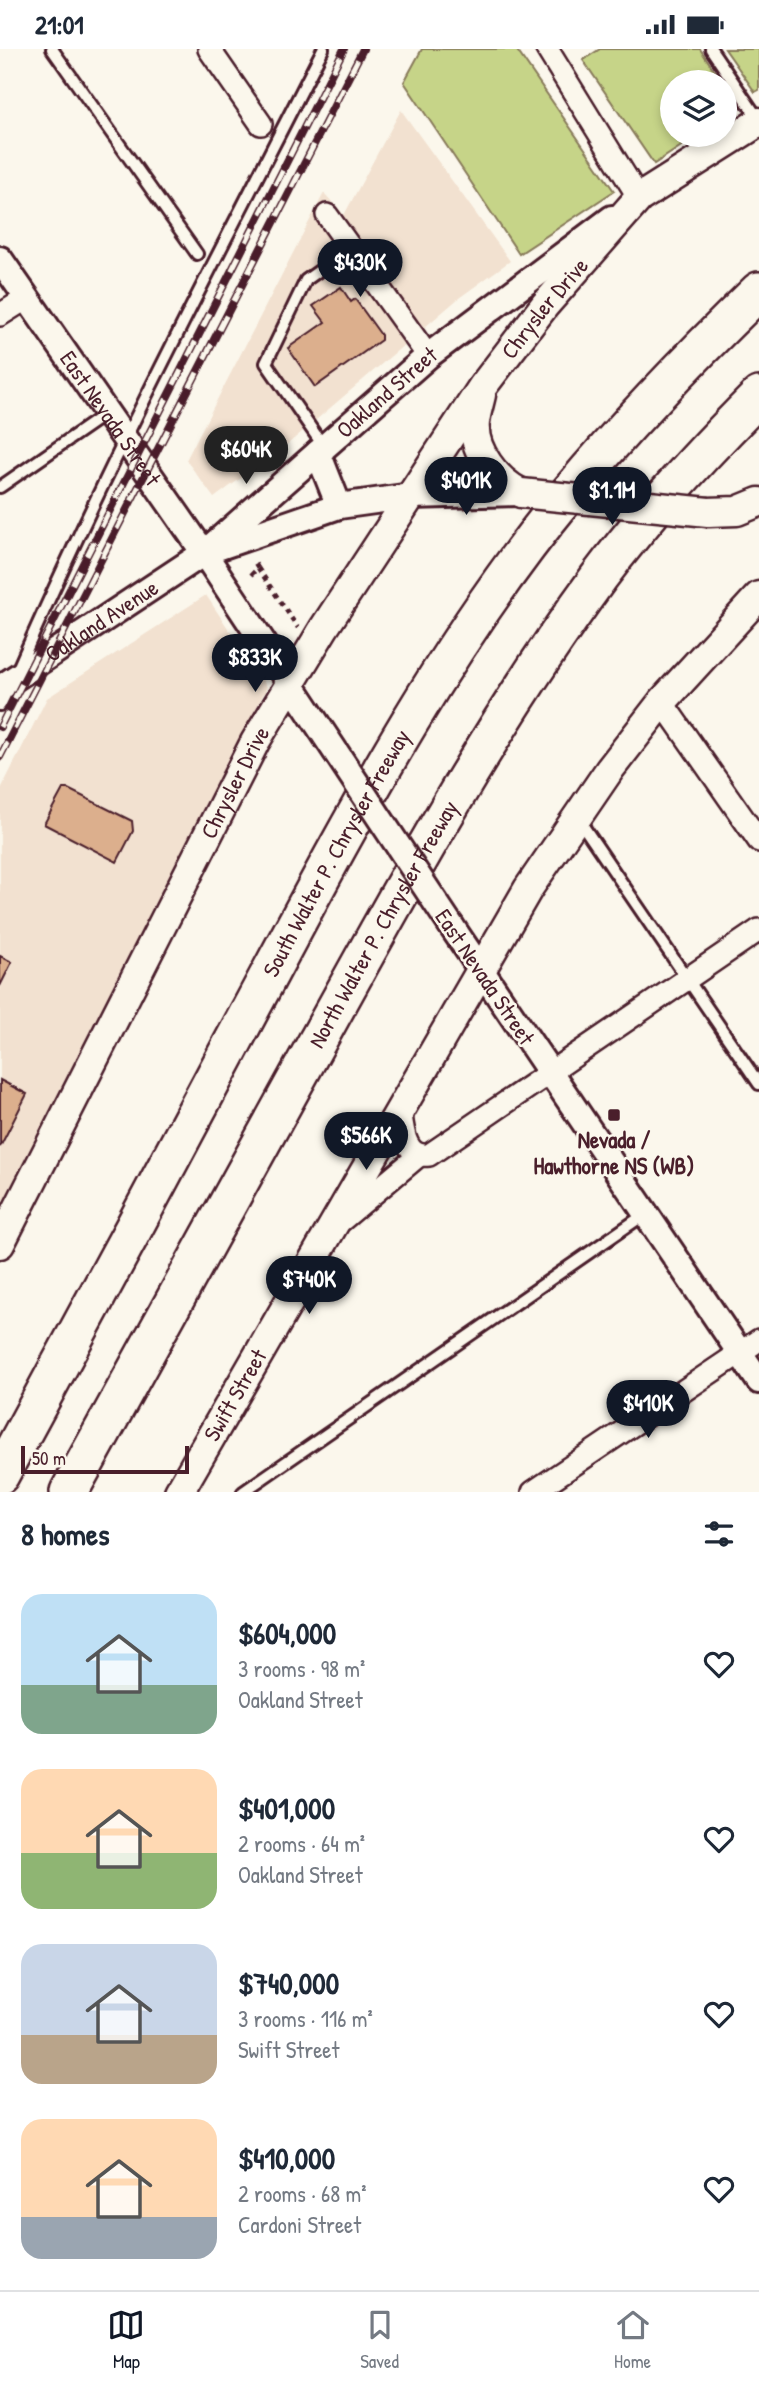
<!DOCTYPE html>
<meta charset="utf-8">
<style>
:root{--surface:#fff;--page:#f2f2f3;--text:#1f2937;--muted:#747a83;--line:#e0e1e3;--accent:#111827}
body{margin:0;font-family:"Patrick Hand",sans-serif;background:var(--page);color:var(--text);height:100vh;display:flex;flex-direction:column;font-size:26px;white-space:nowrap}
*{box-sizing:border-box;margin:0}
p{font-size:23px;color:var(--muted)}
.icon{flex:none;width:38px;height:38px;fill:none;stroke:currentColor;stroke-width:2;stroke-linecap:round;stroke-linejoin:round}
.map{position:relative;height:1443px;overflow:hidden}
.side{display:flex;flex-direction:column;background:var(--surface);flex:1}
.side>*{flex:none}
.buttons{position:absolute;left:660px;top:21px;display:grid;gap:14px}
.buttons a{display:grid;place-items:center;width:77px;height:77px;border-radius:50%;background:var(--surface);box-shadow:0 4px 10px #0003;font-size:35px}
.scale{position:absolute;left:21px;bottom:18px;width:168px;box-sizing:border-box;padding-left:7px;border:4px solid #4a1f2b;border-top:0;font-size:19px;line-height:24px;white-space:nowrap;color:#4a1f2b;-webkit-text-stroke:5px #fbf7ec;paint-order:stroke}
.price{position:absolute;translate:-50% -60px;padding:0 16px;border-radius:24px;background:var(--accent);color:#fff;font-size:23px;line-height:46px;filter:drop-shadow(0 2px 4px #0008)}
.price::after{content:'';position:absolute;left:50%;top:42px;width:21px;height:16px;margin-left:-10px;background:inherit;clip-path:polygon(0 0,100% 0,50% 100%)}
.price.active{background:#222;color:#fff}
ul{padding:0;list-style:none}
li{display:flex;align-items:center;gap:21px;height:175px;padding:0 21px}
li span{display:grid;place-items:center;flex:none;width:196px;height:140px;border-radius:21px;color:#555}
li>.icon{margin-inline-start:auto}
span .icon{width:84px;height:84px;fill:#fffc;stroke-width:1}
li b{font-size:30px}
h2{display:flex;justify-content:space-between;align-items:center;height:84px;padding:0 21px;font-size:30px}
.status{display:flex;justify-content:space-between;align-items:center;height:49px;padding:0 35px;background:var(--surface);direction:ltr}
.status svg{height:19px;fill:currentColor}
.menu{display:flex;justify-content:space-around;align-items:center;height:98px;border-top:2px solid var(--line);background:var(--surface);font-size:19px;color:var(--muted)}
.menu a{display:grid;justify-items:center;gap:4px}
.menu .active{color:var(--accent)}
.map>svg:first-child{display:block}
.built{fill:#f2e1d0}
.green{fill:#c6d488;stroke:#887a5a;stroke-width:2}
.building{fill:#dcaf8d;stroke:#4a1f2b;stroke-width:2}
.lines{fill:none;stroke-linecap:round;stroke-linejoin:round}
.service-casing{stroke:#4a1f2b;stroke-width:16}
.minor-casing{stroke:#4a1f2b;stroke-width:26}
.tertiary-casing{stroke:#4a1f2b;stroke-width:30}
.secondary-casing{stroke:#4a1f2b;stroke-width:33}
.motorway-casing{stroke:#4a1f2b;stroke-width:42}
.path{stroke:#4a1f2b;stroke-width:4.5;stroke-dasharray:5 5;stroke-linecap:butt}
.service{stroke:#fbf7ec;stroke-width:10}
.minor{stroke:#fbf7ec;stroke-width:21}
.tertiary{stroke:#fbf7ec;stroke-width:24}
.secondary{stroke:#fbf7ec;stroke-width:28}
.motorway{stroke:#fbf7ec;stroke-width:37}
.rail-casing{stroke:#4a1f2b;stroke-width:8}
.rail{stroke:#fbf7ec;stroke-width:5;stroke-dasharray:16;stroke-linecap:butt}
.tertiary-bridge-casing{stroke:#4a1f2b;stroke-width:30;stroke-linecap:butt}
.secondary-bridge-casing{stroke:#4a1f2b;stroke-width:33;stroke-linecap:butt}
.tertiary-bridge{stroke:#fbf7ec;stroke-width:24}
.secondary-bridge{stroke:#fbf7ec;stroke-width:28}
.poi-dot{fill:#4a1f2b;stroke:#fbf7ec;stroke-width:2.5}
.labels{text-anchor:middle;stroke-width:5;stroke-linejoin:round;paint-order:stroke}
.street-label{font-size:23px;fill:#4a1f2b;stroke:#fbf7ec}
.poi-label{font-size:23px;font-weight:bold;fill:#4a1f2b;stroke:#fbf7ec}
</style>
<div class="status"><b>21:01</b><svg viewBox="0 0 49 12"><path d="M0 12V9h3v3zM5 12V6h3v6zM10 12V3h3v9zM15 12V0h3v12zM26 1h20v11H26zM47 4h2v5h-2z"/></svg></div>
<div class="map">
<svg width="759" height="1443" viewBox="0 0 759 1443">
<rect width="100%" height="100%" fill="#fbf7ec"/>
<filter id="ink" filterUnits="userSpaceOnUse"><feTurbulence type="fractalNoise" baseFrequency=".0143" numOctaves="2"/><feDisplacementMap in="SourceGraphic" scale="14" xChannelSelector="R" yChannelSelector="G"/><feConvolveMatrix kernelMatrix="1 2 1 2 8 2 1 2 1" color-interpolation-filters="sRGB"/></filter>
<g filter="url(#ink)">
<path class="built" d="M 401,61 L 510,212 L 459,249 L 289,394 L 214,449 L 186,411 L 324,144 L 344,166 Z
M 206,546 L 267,638 L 0,1163 L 0,742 L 47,649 Z"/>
<path class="green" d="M 422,0 L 516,0 L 614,142 L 519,205 L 404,33 Z
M 600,0 L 700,0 L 722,33 L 672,33 L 672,86 L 698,86 L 654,115 L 583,11 Z
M 725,0 L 759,0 L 759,41 L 755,43 Z"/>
<path class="building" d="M 341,238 L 351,253 L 355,250 L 381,286 L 381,291 L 315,338 L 288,299 L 325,273 L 313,257 Z
M 63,740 L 68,740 L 132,772 L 133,782 L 117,813 L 44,775 Z
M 0,907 L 12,913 L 0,937 Z
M 0,1031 L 27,1045 L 0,1098 Z"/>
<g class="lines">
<defs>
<path id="service" d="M 52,0 L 197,205
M 711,0 L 759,71
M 324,398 L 266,314 L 306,231 L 350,200
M 0,438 L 107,364
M 17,622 C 110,410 218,206 323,0
M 0,656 L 8,640
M 579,771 L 759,1035
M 243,1443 L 645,1165"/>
<path id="minor" d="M 209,0 L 261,75
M 547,0 L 639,149
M 327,166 L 428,307
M 0,266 L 27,249
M 662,653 L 759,792
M 400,1058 C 403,1078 403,1109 429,1106 L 759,881
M 342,1171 L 417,1108 L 422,1106
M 533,1443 L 759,1291"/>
<g id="tertiary">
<path id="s1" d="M 0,210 L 204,504 L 312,667"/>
<path d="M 318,404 L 339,457"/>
<path d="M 217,499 L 339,457 L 411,447 L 521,444"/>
<path id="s2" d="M 0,639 L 204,504 L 428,307 L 612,169"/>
<path d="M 452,878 L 759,1332"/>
</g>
<g id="secondary">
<path d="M 481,346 C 479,355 476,364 475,373 C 472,402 497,432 521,444"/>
<path d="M 708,463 L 737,462 L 759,453"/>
<path id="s3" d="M 0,1195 L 255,693 L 324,579 L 483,337 L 545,256 L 639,149 L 759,73"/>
<path id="s4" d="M 179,1443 L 528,840 L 610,720 L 662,653 L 759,547"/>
</g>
<g id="motorway">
<path id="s5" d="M 0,1426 C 84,1272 167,1118 249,963 C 345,784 439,601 569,444 C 628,373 693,306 759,242"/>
<path id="s6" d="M 69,1443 C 152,1292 235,1142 318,991 C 405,833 492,674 599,528 C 647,464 702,404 759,347"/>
</g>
</defs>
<use href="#service" class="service-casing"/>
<use href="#minor" class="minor-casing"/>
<use href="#tertiary" class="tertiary-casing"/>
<use href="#secondary" class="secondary-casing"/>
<use href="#motorway" class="motorway-casing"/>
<path class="path" d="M 258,519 L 298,579
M 251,526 L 258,519 L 253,511"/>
<use href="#service" class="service"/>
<use href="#minor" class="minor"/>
<use href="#tertiary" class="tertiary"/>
<use href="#secondary" class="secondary"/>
<use href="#motorway" class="motorway"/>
<defs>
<path id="rail" d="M 0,678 L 344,0
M 0,708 L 363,0"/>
</defs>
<use href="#rail" class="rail-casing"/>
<use href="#rail" class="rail"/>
<defs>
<path id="tertiary-bridge" d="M 312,667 L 452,878"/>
<path id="secondary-bridge" d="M 521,444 L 708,463"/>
</defs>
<use href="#tertiary-bridge" class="tertiary-bridge-casing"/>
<use href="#secondary-bridge" class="secondary-bridge-casing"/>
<use href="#tertiary-bridge" class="tertiary-bridge"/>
<use href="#secondary-bridge" class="secondary-bridge"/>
</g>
</g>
<rect class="poi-dot" x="607" y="1059" width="14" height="14" rx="3.5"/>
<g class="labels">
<g class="street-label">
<text dy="8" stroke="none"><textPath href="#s3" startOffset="1085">Chrysler Drive</textPath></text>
<text dy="8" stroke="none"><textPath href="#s2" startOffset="488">Oakland Street</textPath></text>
<text dy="8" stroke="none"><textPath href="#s1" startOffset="194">East Nevada Street</textPath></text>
<text dy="8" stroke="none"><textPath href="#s2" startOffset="122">Oakland Avenue</textPath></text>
<text dy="8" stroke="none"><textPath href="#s3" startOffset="518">Chrysler Drive</textPath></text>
<text dy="8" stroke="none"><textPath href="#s5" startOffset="707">South Walter P. Chrysler Freeway</textPath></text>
<text dy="8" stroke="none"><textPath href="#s6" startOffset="649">North Walter P. Chrysler Freeway</textPath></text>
<text transform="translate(485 928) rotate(56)" y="8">East Nevada Street</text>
<text dy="8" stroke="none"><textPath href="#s4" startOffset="112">Swift Street</textPath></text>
</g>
<g class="poi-label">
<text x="614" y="1099">Nevada /<tspan x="614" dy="26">Hawthorne NS (WB)</tspan></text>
</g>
</g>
</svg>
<div class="buttons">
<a><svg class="icon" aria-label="layers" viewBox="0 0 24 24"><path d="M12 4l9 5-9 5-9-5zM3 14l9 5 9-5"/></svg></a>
</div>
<div class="scale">50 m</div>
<b class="price" style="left:360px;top:250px">$430K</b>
<b class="price active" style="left:246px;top:437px">$604K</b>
<b class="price" style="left:466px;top:468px">$401K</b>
<b class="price" style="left:612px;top:478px">$1.1M</b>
<b class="price" style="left:255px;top:645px">$833K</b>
<b class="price" style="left:366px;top:1123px">$566K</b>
<b class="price" style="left:309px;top:1267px">$740K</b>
<b class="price" style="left:648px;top:1391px">$410K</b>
</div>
<section class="side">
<h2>8 homes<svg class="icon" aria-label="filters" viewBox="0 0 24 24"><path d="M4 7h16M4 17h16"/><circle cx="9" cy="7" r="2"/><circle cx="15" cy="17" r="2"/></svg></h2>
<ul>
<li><span style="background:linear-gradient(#bfe0f5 65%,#7fa58c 0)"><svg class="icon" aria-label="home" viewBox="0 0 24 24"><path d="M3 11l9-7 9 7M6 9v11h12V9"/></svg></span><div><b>$604,000</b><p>3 rooms · 98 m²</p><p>Oakland Street</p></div><svg class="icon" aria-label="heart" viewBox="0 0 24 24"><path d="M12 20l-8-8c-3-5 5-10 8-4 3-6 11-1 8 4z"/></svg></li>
<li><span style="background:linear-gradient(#ffd9b3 60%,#8fb573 0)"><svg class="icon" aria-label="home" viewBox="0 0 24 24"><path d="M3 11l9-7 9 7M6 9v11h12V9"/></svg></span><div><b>$401,000</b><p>2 rooms · 64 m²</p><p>Oakland Street</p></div><svg class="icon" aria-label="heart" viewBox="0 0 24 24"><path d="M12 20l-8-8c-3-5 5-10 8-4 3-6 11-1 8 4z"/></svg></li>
<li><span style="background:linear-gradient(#c9d6e8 65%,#b9a48a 0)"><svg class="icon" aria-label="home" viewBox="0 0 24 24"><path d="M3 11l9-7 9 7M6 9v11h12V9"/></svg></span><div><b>$740,000</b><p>3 rooms · 116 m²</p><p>Swift Street</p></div><svg class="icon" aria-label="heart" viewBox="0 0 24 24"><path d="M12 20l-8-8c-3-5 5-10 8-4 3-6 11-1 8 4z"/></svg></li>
<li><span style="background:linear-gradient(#ffd9b3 70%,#9aa5b1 0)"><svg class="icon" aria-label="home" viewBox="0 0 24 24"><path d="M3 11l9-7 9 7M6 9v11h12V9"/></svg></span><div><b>$410,000</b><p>2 rooms · 68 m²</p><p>Cardoni Street</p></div><svg class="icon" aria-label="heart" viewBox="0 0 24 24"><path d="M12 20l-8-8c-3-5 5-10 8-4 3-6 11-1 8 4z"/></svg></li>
</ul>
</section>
<nav class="menu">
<a class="active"><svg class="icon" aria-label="map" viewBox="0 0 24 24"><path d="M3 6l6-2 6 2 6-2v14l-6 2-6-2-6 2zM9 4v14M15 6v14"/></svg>Map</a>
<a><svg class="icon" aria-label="saved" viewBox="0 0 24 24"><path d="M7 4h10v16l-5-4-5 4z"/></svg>Saved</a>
<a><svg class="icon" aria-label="home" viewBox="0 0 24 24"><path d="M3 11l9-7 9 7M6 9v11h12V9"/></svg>Home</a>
</nav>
